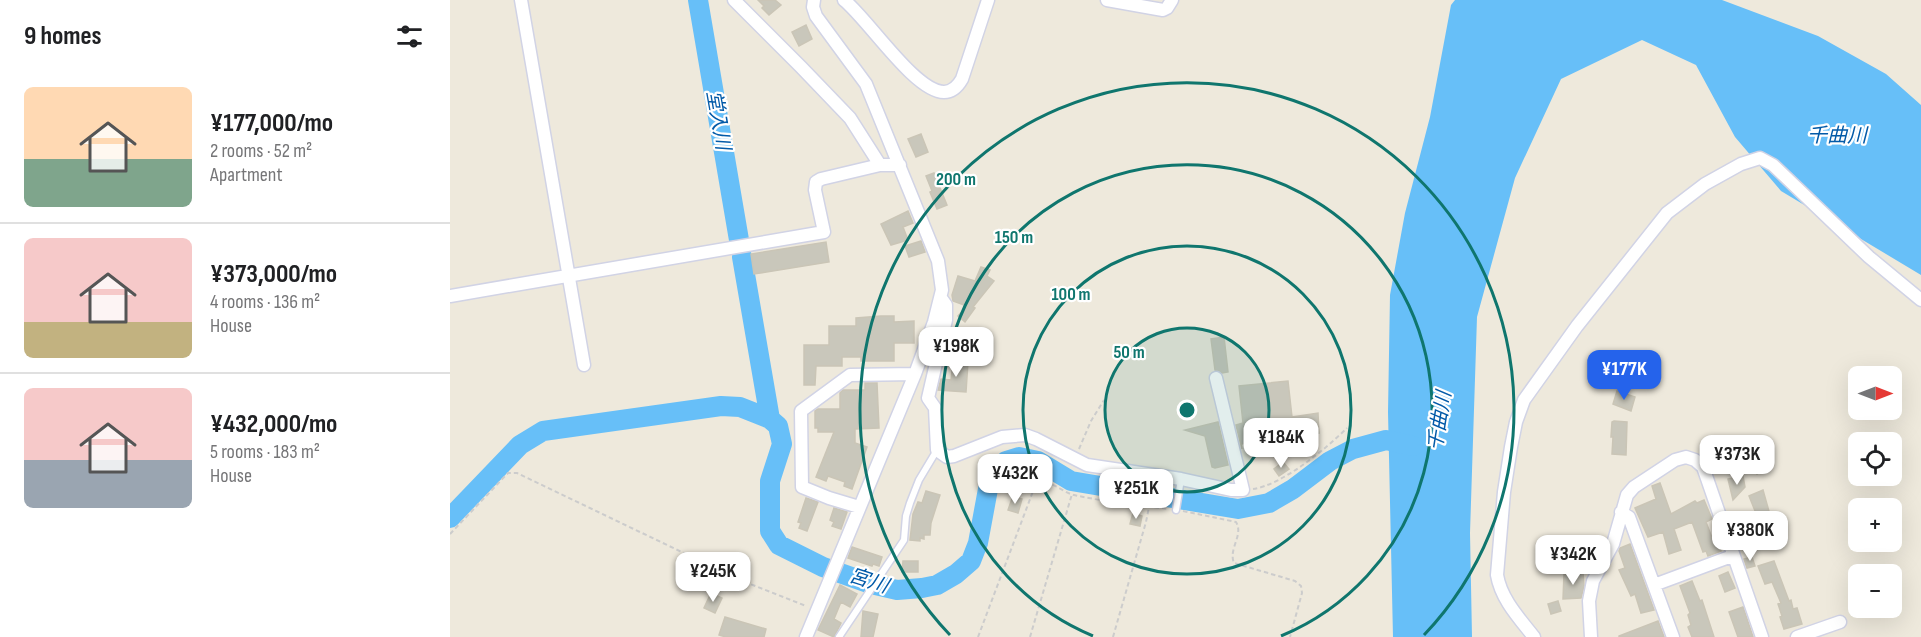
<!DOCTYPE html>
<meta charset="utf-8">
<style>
:root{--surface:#fff;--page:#f2f2f2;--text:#202124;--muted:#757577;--line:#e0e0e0;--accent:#2563eb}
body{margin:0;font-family:"Sofia Sans Condensed","Noto Sans JP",sans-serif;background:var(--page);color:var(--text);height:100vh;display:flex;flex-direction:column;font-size:22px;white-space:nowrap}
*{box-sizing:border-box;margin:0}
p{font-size:20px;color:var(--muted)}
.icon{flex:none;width:33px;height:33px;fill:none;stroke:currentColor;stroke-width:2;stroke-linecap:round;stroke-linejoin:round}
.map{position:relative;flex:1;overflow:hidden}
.sheet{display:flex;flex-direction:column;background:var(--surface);width:450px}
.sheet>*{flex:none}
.needle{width:39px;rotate:90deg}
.buttons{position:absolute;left:1398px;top:366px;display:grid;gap:12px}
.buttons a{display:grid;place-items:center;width:54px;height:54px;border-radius:9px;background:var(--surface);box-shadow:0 6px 24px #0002;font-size:30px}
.price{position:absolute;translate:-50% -51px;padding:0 14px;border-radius:12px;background:#fff;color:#222;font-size:20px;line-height:39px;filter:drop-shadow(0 2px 3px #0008)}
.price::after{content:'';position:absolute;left:50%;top:36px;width:18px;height:14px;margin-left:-9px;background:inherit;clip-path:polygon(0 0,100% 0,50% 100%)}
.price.on{background:var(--accent);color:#fff}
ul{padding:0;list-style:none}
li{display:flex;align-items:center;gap:18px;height:150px;padding:0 24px}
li+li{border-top:2px solid var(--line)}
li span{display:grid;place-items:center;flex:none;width:168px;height:120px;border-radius:9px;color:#555}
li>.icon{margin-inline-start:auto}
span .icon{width:72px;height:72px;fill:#fffc;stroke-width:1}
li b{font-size:26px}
h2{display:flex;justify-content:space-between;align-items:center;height:72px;padding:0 24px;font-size:26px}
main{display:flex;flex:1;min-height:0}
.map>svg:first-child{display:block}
.water{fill:#67bff8}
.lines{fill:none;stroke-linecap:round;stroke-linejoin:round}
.river{stroke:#67bff8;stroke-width:20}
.building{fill:#c9c7bb;stroke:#cac5b6;stroke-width:1.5}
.lane-casing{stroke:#d1d3e5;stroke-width:9}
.street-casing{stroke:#d1d3e5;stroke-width:15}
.path{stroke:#ccc;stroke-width:2;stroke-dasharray:4.5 3;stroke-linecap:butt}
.lane{stroke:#fff;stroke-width:6}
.street{stroke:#fff;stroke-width:12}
.ring{fill:none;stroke:#0f766e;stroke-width:3}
.labels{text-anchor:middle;stroke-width:4.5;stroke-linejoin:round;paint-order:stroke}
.water-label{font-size:20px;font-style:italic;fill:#025aa8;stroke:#fff}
.centre{fill:#0f766e;stroke:#fff;stroke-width:3}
.ring-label{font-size:18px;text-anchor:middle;font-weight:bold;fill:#0f766e;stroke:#fff;stroke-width:4.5;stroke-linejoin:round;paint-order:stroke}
</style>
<main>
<section class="sheet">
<h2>9 homes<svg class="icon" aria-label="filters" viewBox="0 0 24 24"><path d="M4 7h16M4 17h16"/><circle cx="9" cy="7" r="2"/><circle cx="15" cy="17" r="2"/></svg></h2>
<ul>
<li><span style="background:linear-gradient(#ffd9b3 60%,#7fa58c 0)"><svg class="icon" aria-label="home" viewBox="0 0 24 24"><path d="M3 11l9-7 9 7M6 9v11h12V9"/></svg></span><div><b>¥177,000/mo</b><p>2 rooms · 52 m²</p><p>Apartment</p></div></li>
<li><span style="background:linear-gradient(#f6c9c9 70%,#c2b280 0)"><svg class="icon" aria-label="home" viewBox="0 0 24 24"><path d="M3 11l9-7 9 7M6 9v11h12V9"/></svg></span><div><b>¥373,000/mo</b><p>4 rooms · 136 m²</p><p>House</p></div></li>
<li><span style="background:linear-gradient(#f6c9c9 60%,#9aa5b1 0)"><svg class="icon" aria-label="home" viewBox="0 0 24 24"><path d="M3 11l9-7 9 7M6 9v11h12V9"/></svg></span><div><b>¥432,000/mo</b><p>5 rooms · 183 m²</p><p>House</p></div></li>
</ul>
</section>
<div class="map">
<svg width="1471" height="637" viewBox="0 0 1471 637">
<rect width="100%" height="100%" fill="#eee9dc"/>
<path class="water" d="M 1005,0 L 1272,0 L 1368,36 L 1436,74 L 1471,105 L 1471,275 L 1331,191 L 1285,137 L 1246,65 L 1192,40 L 1111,79 L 1065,178 L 1027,317 L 1020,533 L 1022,637 L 943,637 L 938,412 L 940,295 L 955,213 L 980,117 L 1001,5 Z"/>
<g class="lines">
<path class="river" d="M 248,0 L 289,240
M 292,257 L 320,419
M 0,518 L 70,445 L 93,431 L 271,406 L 290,407 L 320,419 L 328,426 L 332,444 L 320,481 L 320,531 L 329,545 L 373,567 L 421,584 L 447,590 L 472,588 L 487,585 L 506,574 L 521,561 L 528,543 L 538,489 L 546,472 L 556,461 L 569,457 L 588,461 L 621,481 L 788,509 L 819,503 L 843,489 L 880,461 L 903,449 L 936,440 L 963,446"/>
</g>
<path class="building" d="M 308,0 L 325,0 L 331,5 L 319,15 L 312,8 L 314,6 Z
M 356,25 L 362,39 L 349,46 L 342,32 Z
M 471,134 L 478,152 L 466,157 L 458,139 Z
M 484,173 L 497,205 L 487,209 L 480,192 L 482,191 L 476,176 Z
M 458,211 L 463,223 L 453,227 L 458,240 L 441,245 L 431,224 Z
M 471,241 L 475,252 L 459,257 L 455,246 Z
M 376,242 L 379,262 L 304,274 L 301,254 Z
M 531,267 L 540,270 L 537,276 L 544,281 L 523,307 L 525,308 L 515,322 L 508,316 L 517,306 L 503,301 L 502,295 L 508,276 L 525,281 Z
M 431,316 L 444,316 L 444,322 L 464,321 L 464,343 L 444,343 L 444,361 L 411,361 L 411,357 L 392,357 L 392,366 L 366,366 L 365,385 L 354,385 L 354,345 L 379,345 L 379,326 L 406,326 L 406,318 Z
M 774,337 L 778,372 L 772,373 L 765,370 L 761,339 Z
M 503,361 L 518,362 L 516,392 L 488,390 L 491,379 L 501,380 Z
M 838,381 L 842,417 L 868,413 L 869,433 L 803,442 L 791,444 L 792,449 L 786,425 L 793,423 L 789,386 Z
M 415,383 L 427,383 L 429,428 L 405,429 L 405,443 L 417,447 L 402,489 L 394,486 L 395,482 L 378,476 L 376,481 L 366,477 L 384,432 L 368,432 L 368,428 L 365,428 L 365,411 L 368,409 L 390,409 L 390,393 L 393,390 L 415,390 Z
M 1167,391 L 1185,397 L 1181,411 L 1163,404 Z
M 1164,421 L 1177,422 L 1176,455 L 1162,454 L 1163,437 L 1161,437 L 1162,422 Z
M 768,422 L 778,465 L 765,468 L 762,467 L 755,436 L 735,430 Z
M 864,438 L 865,451 L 855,453 L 854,446 Z
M 1305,447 L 1320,460 L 1307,474 L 1292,461 Z
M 833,462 L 839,469 L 829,476 L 824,469 Z
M 1293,476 L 1295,487 L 1283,500 L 1278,479 Z
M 1210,483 L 1221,514 L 1245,501 L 1247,503 L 1254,500 L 1262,519 L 1256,522 L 1264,543 L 1268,542 L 1271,551 L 1258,556 L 1256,551 L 1253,552 L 1242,522 L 1224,529 L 1231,550 L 1219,554 L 1213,532 L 1198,537 L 1185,508 L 1206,499 L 1202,486 Z
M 1313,490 L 1322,522 L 1327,521 L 1333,535 L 1318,543 L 1299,496 Z
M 476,491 L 490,495 L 481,523 L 480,535 L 474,535 L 474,539 L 470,538 L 470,541 L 460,540 L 463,514 L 468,502 L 472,503 Z
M 563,496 L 572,499 L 568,513 L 558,510 Z
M 356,498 L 368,502 L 357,531 L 349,528 L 351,523 L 348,522 Z
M 384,508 L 397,512 L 391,529 L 382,526 L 384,522 L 380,520 Z
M 683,513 L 692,516 L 690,526 L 680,524 Z
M 1180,544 L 1204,610 L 1191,613 L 1185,594 L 1181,596 L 1169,570 L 1175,568 L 1169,551 L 1170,548 Z
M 402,547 L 432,557 L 429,566 L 423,564 L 422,566 L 398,558 Z
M 1302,557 L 1305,566 L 1297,568 L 1294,559 Z
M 453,561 L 468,561 L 468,572 L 452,572 Z
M 1324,561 L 1339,601 L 1341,600 L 1343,609 L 1347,608 L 1352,624 L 1334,629 L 1330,617 L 1332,616 L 1328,604 L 1331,603 L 1322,582 L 1315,584 L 1308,566 Z
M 1133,572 L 1134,586 L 1131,598 L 1113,599 L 1114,574 Z
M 1278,572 L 1285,588 L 1275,592 L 1269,576 Z
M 1242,581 L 1250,601 L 1252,600 L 1264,637 L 1242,637 L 1238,627 L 1241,625 L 1238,615 L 1240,613 L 1230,586 Z
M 390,585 L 407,594 L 400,607 L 391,602 L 384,619 L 391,623 L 384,637 L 368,630 Z
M 261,593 L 272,598 L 265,613 L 254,608 Z
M 1108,601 L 1111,611 L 1101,614 L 1098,604 Z
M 1293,607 L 1303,637 L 1288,637 L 1279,612 Z
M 413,611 L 428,614 L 423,637 L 411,637 Z
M 275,617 L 316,629 L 314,637 L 276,637 L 269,635 Z
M 1208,621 L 1214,637 L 1169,637 L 1169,636 Z"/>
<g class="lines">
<defs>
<path id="lane" d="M 726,510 L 731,479
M 389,637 L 454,540 L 456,516 L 460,503 L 469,480 L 487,450"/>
<path id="street" d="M 71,0 L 134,365
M 284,0 L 351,67 L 400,118 L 430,165
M 394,0 C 418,19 465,92 494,92 C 503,92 508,86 512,79 L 538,0
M 657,0 L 713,10 L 717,8 L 722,0
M 0,296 L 374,232 L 365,190 L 366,182 L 371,179 L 430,165 L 450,165
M 491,298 L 496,305 L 496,320 L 478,398 L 485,408 L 487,450 L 497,457 L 504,456 L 552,437 L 575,435 L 586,439 L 637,465 L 731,479 L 781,490 L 793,490 L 766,378
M 409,507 L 379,498 L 352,487 L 351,411 L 400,375 L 465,374
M 1171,512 L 1179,517 L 1223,637
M 1204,585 L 1282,556
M 356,637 L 465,374 L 484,322 L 492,290 L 488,261 L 416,84 L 366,16 L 363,7 L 364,0
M 1084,637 C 1069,618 1051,599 1047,575 L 1054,492 L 1061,447 L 1066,422 L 1074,400 L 1127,326 L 1217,213 L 1255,184 L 1291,164 L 1310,158 L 1323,165 L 1419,257 L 1471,300
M 1141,637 L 1139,601 L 1143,581 L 1163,544 L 1177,495 L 1184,487 L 1225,460 L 1236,457 L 1245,460 L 1253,467 L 1312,637
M 1347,637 L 1390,622"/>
</defs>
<use href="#lane" class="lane-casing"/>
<use href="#street" class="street-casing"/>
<path class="path" d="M 629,449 L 641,421 L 654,400
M 803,489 C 832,485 876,449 897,428
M 733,511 L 786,522 C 794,535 778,549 784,563 L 845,581 L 851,586 L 852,593 L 840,637
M 0,534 L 58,473 L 67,473 L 290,580 L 356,606
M 528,637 L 585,486 C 598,476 611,492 624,495 C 655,502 688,505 719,509
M 580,637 L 622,494
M 663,637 L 696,522 L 699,507"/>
<use href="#lane" class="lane"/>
<use href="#street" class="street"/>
</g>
<circle cx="737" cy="410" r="82" fill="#0f766e" fill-opacity=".12"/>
<g class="ring">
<circle cx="737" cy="410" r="82"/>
<circle cx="737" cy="410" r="164"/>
<path d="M643 636A245 245 0 1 1 831 636"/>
<path d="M500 635A327 327 0 1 1 974 635"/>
</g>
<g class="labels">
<g class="water-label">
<text transform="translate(269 120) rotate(80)" y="7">堂入川</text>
<text x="1387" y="142">千曲川</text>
<text transform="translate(989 421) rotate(-81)" y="7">千曲川</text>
<text transform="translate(419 580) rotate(18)" y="7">宮川</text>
</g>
</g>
<circle cx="737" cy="410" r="9" class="centre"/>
<g class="ring-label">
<text x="506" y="185">200 m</text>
<text x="564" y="243">150 m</text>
<text x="621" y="300">100 m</text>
<text x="679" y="358">50 m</text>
</g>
</svg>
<div class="buttons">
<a><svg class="needle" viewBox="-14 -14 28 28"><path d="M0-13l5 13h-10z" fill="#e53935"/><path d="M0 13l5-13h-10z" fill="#757577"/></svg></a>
<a><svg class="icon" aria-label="locate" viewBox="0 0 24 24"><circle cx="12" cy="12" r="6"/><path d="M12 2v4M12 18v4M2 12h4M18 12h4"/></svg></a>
<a>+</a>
<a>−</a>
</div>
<b class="price" style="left:506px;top:378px">¥198K</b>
<b class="price on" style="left:1174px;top:401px">¥177K</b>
<b class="price" style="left:831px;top:469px">¥184K</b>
<b class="price" style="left:1287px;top:486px">¥373K</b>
<b class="price" style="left:565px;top:505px">¥432K</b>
<b class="price" style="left:686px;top:520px">¥251K</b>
<b class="price" style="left:1300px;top:562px">¥380K</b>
<b class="price" style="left:1123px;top:586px">¥342K</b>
<b class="price" style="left:263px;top:603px">¥245K</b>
</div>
</main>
